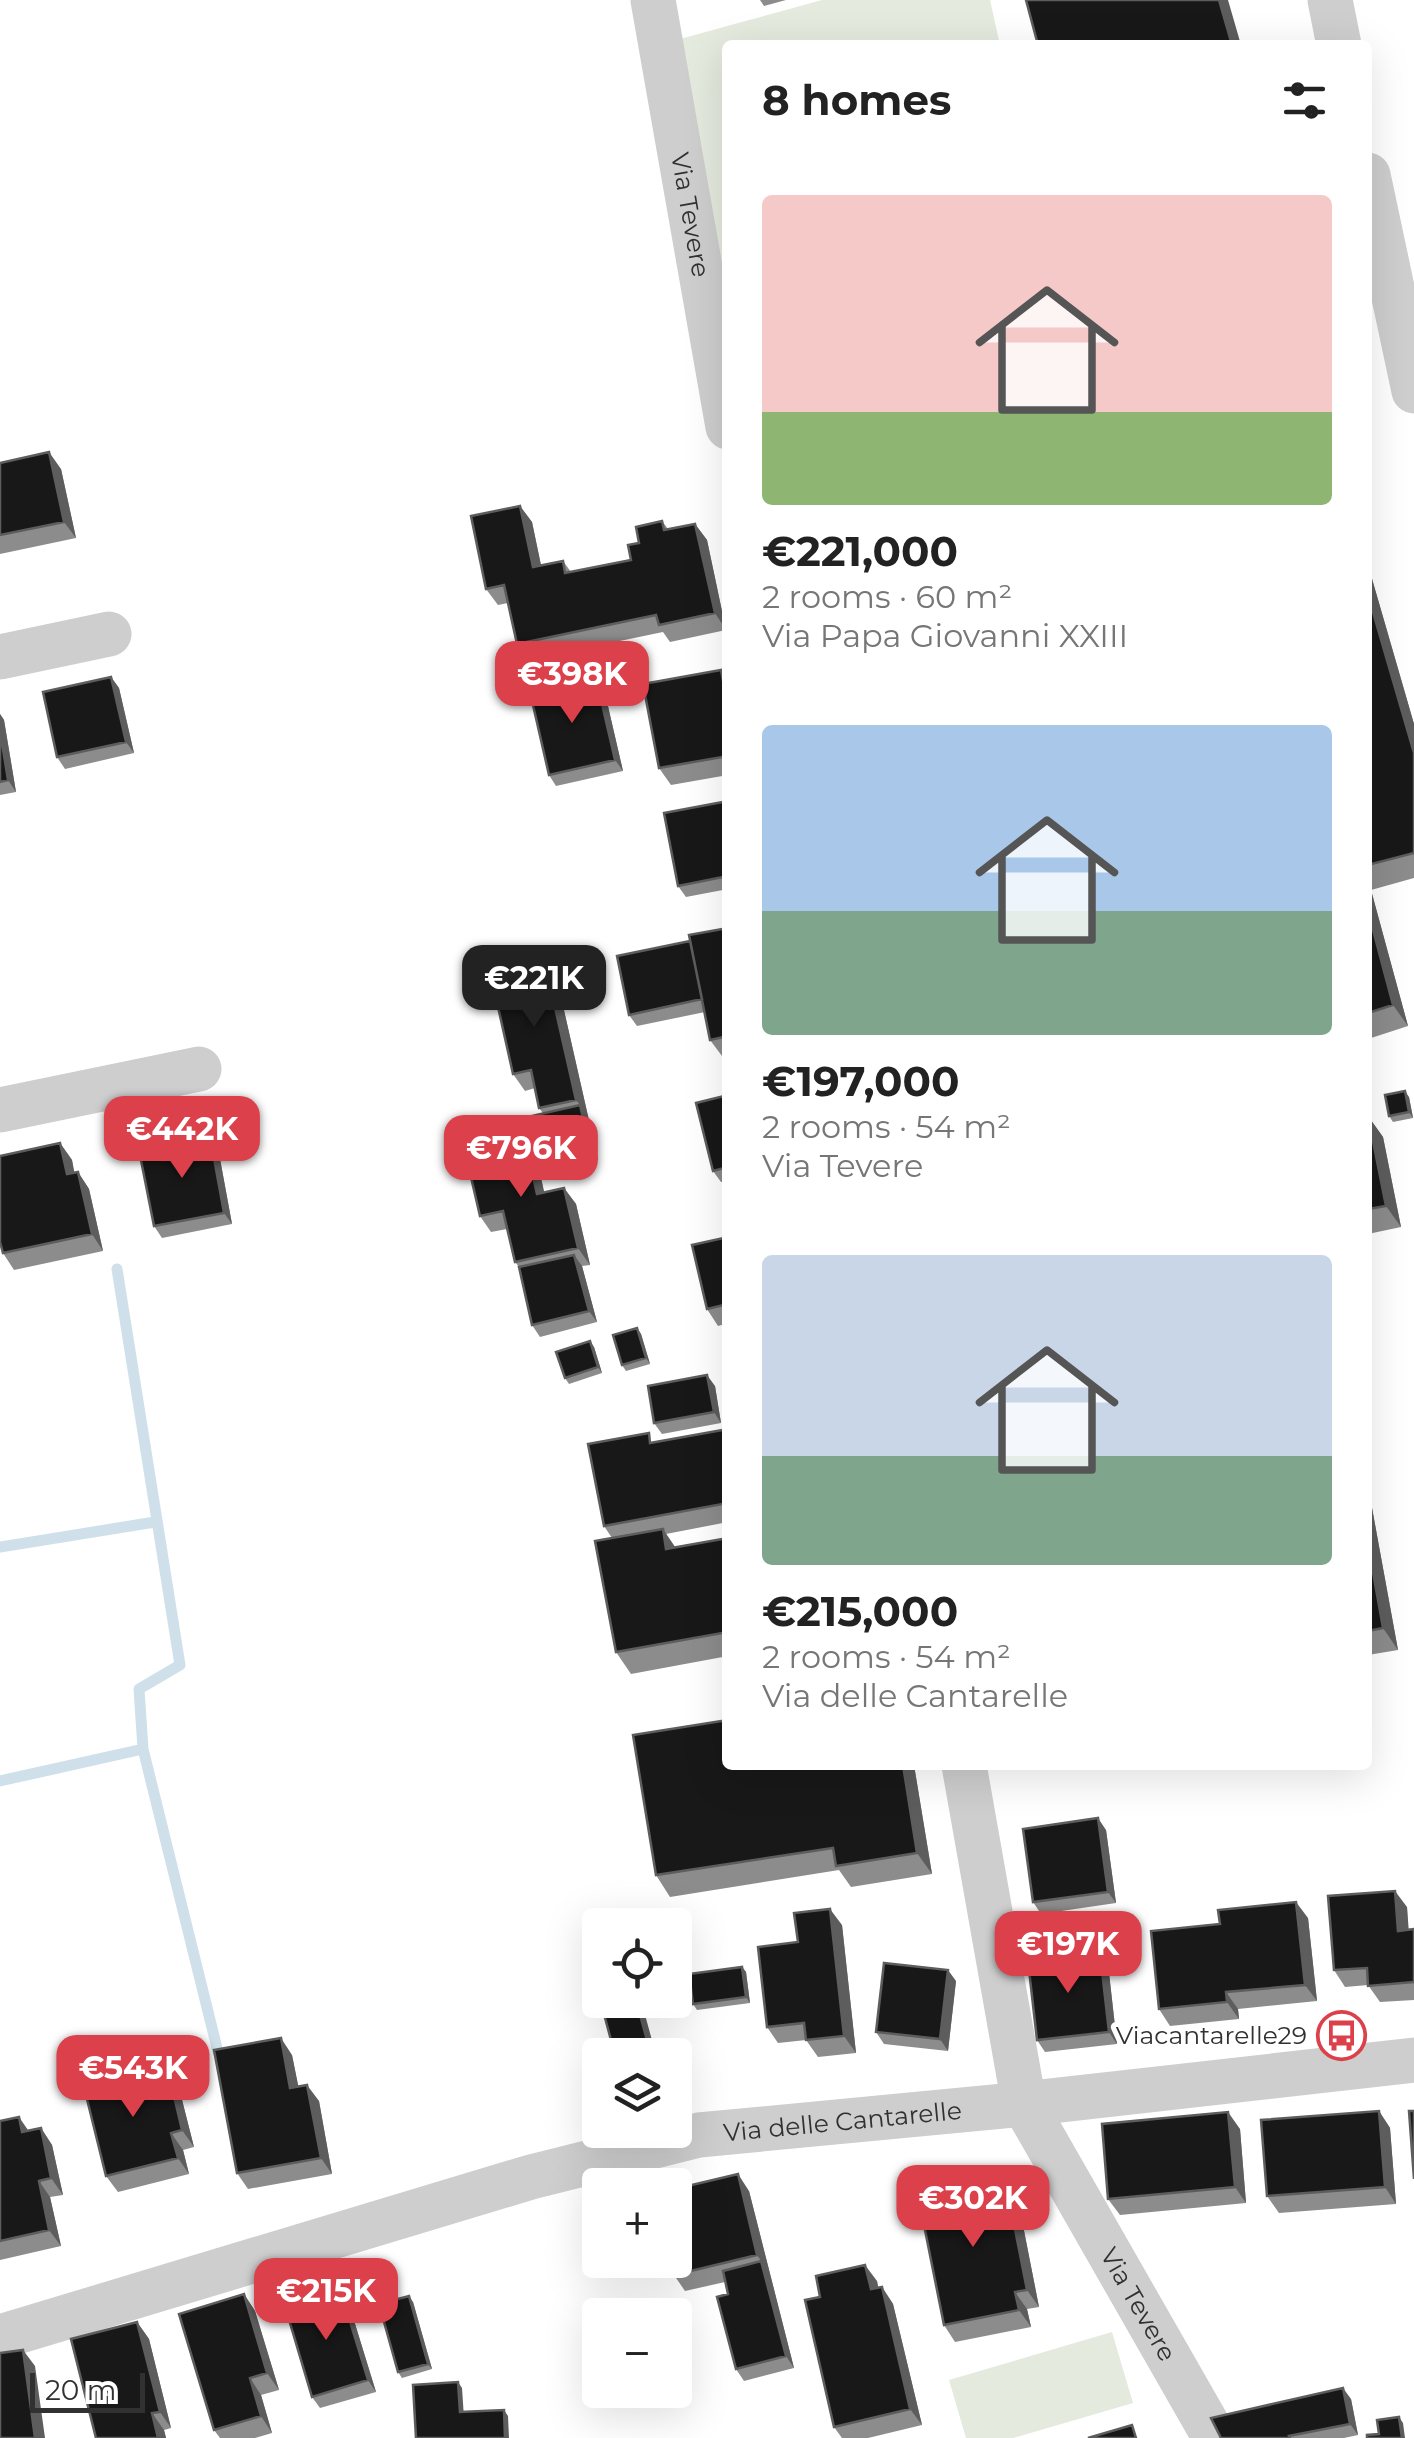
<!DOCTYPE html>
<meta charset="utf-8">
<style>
:root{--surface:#fff;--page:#f2f2f2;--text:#222;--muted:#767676;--accent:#dc404b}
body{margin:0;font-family:Montserrat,sans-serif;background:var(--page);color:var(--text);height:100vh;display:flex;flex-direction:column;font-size:38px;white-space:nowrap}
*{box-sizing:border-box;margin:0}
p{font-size:32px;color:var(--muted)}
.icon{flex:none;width:55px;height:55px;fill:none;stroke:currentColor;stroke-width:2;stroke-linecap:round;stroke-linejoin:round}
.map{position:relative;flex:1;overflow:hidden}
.details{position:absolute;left:722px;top:40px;width:650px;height:1730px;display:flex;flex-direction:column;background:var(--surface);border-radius:10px;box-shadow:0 10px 40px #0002}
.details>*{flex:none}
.tools{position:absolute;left:582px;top:1908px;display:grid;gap:20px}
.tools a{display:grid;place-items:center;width:110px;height:110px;border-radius:10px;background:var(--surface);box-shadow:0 10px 40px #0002;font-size:50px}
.scale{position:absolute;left:30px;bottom:25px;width:115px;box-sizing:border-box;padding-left:10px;border:5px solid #313131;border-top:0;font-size:28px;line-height:35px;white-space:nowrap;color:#313131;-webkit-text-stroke:8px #fff;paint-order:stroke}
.price{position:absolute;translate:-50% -85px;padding:0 22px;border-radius:20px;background:var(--accent);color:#fff;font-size:32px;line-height:65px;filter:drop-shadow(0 2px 5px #0008)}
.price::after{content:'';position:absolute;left:50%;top:60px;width:30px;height:22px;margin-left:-15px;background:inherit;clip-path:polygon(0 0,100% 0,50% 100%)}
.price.on{background:#222;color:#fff}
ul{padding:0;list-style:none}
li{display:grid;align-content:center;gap:20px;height:530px;padding:0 40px}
li span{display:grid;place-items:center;height:310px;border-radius:10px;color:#555}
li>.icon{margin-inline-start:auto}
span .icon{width:180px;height:180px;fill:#fffc;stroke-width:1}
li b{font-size:42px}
h2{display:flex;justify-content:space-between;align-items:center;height:120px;padding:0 40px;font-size:42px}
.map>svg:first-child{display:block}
.green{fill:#e4eade}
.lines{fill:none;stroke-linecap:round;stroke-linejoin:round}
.stream{stroke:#cfe0eb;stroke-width:11}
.minor{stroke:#cecece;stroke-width:45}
.wall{fill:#8c8c8c}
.shaded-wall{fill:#5d5d5d}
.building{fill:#181818;stroke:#5d5d5d;stroke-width:2.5}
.labels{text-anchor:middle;stroke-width:10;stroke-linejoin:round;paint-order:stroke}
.street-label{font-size:25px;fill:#313131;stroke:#fff}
.poi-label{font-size:25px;fill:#313131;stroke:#fff;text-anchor:end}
</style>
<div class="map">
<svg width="1414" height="2438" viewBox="0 0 1414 2438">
<rect width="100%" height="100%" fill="#fff"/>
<path class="green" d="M 822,0 L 990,0 L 1000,45 L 728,45 L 728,279 L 724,280 L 680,39 Z
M 1112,2332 L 1133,2403 L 1013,2438 L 966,2438 L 949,2380 Z"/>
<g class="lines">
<path class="stream" d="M 117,1269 L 180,1665 L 139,1689 L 143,1749 L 218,2052
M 0,1547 L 155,1522
M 0,1781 L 143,1749"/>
<g class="minor">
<path id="s1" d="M 653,0 L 728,427"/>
<path d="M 1330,0 L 1339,45"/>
<path d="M 1368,175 L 1414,391"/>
<path d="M 0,657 L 109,634"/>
<path d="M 0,1110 L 199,1069"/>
<path id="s2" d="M 964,1765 L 1024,2104 L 1215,2438"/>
<path id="s3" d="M 0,2337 L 531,2177 L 699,2135 L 1024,2104 L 1414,2060"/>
</g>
</g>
<path class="wall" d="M 760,0 L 786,0 L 764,6 Z
M 0,463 L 61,469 L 76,538 L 0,554 Z
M 520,506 L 532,522 L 541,566 L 563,561 L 571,572 L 631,560 L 639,543 L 662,521 L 668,529 L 695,524 L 707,540 L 726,630 L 670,642 L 663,632 L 528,660 L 517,644 L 508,603 L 498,605 L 486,589 Z
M 1368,565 L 1414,724 L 1414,878 L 1371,890 L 1408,1026 L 1368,1039 Z
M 111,677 L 119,688 L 134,753 L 65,769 L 57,757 Z
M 596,678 L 604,689 L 623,771 L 556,786 L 549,775 Z
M 728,680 L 728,775 L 671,785 L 659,768 Z
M 0,714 L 4,720 L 16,792 L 0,795 Z
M 728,801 L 728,889 L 686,897 L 678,886 Z
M 728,928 L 728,1055 L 722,1056 L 710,1040 L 705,1012 L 637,1026 L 629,1015 L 690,941 Z
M 556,975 L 598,1160 L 540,1173 L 544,1192 L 564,1188 L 576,1204 L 590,1265 L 582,1266 L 597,1322 L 540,1337 L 532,1325 L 519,1267 L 515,1262 L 507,1229 L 491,1232 L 480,1216 L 483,1156 L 543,1113 L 539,1108 L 535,1088 L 525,1091 L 513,1074 Z
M 728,1095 L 728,1181 L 721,1182 L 713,1171 Z
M 1409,1097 L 1413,1118 L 1393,1122 L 1389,1116 Z
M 1368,1116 L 1383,1137 L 1401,1227 L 1368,1234 Z
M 210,1136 L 218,1148 L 232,1224 L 162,1238 L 154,1226 Z
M 60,1143 L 72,1160 L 74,1173 L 78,1172 L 89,1189 L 103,1251 L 14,1270 L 3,1253 Z
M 728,1237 L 728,1323 L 718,1326 L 707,1309 Z
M 637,1328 L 641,1334 L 650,1364 L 626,1371 L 622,1365 Z
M 594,1347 L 602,1373 L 569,1384 L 565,1378 Z
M 715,1386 L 721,1423 L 662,1434 L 654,1423 Z
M 728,1429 L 728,1522 L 666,1534 L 675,1547 L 728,1538 L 728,1656 L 631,1674 L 616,1652 L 612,1538 L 604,1526 L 656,1442 Z
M 1368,1486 L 1398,1650 L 1368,1655 Z
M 728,1765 L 914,1765 L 932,1874 L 851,1887 L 839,1870 L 670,1897 L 656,1875 Z
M 1106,1830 L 1116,1903 L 1041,1914 L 1033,1902 Z
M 1407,1907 L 1408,1930 L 1414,1929 L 1414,2000 L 1380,2002 L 1368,1985 L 1345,1987 L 1334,1970 Z
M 1308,1918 L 1317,2001 L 1238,2009 L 1239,2019 L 1170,2026 L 1159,2009 Z
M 842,1925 L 856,2053 L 818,2057 L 806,2040 L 778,2043 L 767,2027 L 798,1942 Z
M 1108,1964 L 1117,2044 L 1045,2052 L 1037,2040 Z
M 742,1967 L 746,1972 L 750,2003 L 697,2010 L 693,2004 Z
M 956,1981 L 948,2051 L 884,2044 L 876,2032 Z
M 292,2055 L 298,2086 L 319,2101 L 332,2174 L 248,2189 L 237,2173 Z
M 148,2080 L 180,2092 L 194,2147 L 183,2150 L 189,2174 L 118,2192 L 106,2176 Z
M 1379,2111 L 1390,2128 L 1396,2204 L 1279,2213 L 1267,2196 Z
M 0,2121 L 28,2131 L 41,2128 L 52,2145 L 63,2195 L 50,2197 L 61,2246 L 0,2260 Z
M 1240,2129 L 1246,2203 L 1120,2215 L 1108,2199 Z
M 1005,2178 L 1017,2195 L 1039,2307 L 1027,2309 L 1031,2327 L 955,2342 L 944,2325 Z
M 749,2191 L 794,2368 L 744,2381 L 736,2369 L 728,2294 L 725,2282 L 685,2291 L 674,2275 Z
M 877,2281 L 878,2288 L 882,2287 L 893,2304 L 922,2425 L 868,2438 L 842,2438 L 834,2427 Z
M 244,2294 L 255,2311 L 279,2390 L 261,2395 L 272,2433 L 255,2438 L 220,2438 L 214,2430 Z
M 348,2301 L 376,2392 L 320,2408 L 312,2397 Z
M 413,2302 L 432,2369 L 402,2378 L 398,2372 Z
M 137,2322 L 149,2339 L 171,2428 L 164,2430 L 166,2438 L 96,2438 Z
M 1351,2399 L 1358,2435 L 1344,2438 L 1221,2438 Z"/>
<path class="shaded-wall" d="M 1219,0 L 1228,0 L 1241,45 L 1232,45 Z
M 49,452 L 61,469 L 76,538 L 64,522 Z
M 520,506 L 532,522 L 545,584 L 533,567 Z
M 695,524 L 707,540 L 726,630 L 715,613 Z
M 1368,565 L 1414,724 L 1414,753 L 1368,595 Z
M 721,670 L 728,680 L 728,708 Z
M 111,677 L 119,688 L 134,753 L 126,742 Z
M 596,678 L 604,689 L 623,771 L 615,760 Z
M 0,714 L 4,720 L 16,792 L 8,780 L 0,731 Z
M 1368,885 L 1371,890 L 1408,1026 L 1393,1005 L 1368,911 Z
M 544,959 L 556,975 L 598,1160 L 590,1149 L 580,1105 L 576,1100 Z
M 1405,1091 L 1409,1097 L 1413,1118 L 1409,1112 Z
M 1368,1116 L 1383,1137 L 1401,1227 L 1386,1206 Z
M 523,1133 L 534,1149 L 532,1161 L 540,1173 L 548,1210 L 537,1194 Z
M 210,1136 L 218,1148 L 232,1224 L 224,1213 Z
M 60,1143 L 72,1160 L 78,1191 L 67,1174 Z
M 78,1172 L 89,1189 L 103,1251 L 92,1234 Z
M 564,1188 L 576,1204 L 590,1265 L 578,1248 Z
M 574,1255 L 582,1266 L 597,1322 L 589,1311 Z
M 637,1328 L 641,1334 L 650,1364 L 646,1358 Z
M 590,1341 L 594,1347 L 602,1373 L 598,1367 Z
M 707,1375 L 715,1386 L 721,1423 L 714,1412 Z
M 1368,1486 L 1398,1650 L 1383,1628 L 1368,1544 Z
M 663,1529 L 677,1550 L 666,1549 Z
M 903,1765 L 914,1765 L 932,1874 L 917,1853 Z
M 1098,1818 L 1106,1830 L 1116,1903 L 1108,1892 Z
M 1395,1891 L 1407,1907 L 1410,1947 L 1398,1931 Z
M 1296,1902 L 1308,1918 L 1317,2001 L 1305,1985 Z
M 830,1909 L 842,1925 L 856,2053 L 844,2036 Z
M 1100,1953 L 1108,1964 L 1117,2044 L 1109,2032 Z
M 742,1967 L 746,1972 L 750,2003 L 746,1997 Z
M 948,1970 L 956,1981 L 948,2051 L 940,2039 Z
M 1226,1992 L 1238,2009 L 1239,2019 L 1227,2002 Z
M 636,2000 L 641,2000 L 656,2055 L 651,2055 Z
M 281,2038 L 292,2055 L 302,2104 L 290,2088 Z
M 169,2075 L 180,2092 L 194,2147 L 182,2130 Z
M 307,2085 L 319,2101 L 332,2174 L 321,2158 Z
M 1379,2111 L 1390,2128 L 1396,2204 L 1385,2187 Z
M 1228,2112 L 1240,2129 L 1246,2203 L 1235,2187 Z
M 19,2117 L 30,2133 L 22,2132 Z
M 41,2128 L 52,2145 L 63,2195 L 51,2178 Z
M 171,2133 L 183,2150 L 189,2174 L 178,2158 Z
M 738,2174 L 749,2191 L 794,2368 L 786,2356 L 761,2261 L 757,2255 Z
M 1005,2178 L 1017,2195 L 1039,2307 L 1027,2290 Z
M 39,2181 L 50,2197 L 61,2246 L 49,2230 Z
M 865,2265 L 877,2281 L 882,2306 L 871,2289 Z
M 882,2287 L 893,2304 L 922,2425 L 910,2409 Z
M 340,2289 L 348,2301 L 376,2392 L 368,2380 Z
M 1015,2292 L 1027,2309 L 1031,2327 L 1019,2310 Z
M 244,2294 L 255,2311 L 279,2390 L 267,2373 Z
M 409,2296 L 413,2302 L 432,2369 L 428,2364 Z
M 137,2322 L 149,2339 L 171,2428 L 160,2412 Z
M 23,2350 L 35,2366 L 45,2438 L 35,2438 Z
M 250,2378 L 261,2395 L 272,2433 L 261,2416 Z
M 458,2382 L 462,2388 L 464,2418 L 460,2412 Z
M 1343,2388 L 1351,2399 L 1358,2435 L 1350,2424 Z
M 504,2410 L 508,2416 L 509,2438 L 505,2438 Z
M 152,2413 L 164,2430 L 166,2438 L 158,2438 Z
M 1399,2417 L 1403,2423 L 1405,2438 L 1402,2438 Z"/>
<path class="building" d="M 1026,0 L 1219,0 L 1232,45 L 1038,45 Z
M 49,452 L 64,522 L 0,535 L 0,463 Z
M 520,506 L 533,567 L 563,561 L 565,573 L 631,560 L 628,545 L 639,543 L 636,527 L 662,521 L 664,530 L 695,524 L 715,613 L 659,625 L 656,615 L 517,644 L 504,585 L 486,589 L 471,516 Z
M 1368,595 L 1414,753 L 1414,853 L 1368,865 Z
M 721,670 L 728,708 L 728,756 L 659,768 L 643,684 Z
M 111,677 L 126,742 L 57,757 L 43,692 Z
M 596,678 L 615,760 L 549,775 L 530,692 Z
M 0,731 L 8,780 L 0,782 Z
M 728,801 L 728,876 L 678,886 L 664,813 Z
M 1368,911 L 1393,1005 L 1368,1013 Z
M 728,928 L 728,1036 L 710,1040 L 689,935 Z
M 690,941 L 702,999 L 629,1015 L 617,956 Z
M 544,959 L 576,1100 L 539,1108 L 531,1070 L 513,1074 L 490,971 Z
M 1405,1091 L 1409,1112 L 1389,1116 L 1385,1095 Z
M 728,1095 L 728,1167 L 713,1171 L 696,1103 Z
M 580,1105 L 590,1149 L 532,1161 L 526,1138 L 523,1133 L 509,1136 L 506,1122 Z
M 1368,1116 L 1386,1206 L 1368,1209 Z
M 523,1133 L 537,1194 L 564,1188 L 578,1248 L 515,1262 L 503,1211 L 480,1216 L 467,1160 L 483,1156 L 480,1143 Z
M 210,1136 L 224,1213 L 154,1226 L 139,1150 Z
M 60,1143 L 67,1174 L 78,1172 L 92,1234 L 3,1253 L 0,1242 L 0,1156 Z
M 728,1237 L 728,1304 L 707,1309 L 692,1245 Z
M 574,1255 L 589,1311 L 532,1325 L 519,1267 Z
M 637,1328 L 646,1358 L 622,1365 L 613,1335 Z
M 590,1341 L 598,1367 L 565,1378 L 556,1352 Z
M 707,1375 L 714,1412 L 654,1423 L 648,1386 Z
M 728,1429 L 728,1503 L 604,1526 L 588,1444 L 649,1433 L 650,1443 Z
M 663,1529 L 666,1549 L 728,1538 L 728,1632 L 616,1652 L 595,1541 Z
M 1368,1544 L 1383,1628 L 1368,1631 Z
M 728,1720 L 728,1765 L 903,1765 L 917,1853 L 836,1866 L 833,1848 L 656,1875 L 633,1735 Z
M 1098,1818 L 1108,1892 L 1033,1902 L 1023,1829 Z
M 1395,1891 L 1398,1931 L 1414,1929 L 1414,1982 L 1368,1986 L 1367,1968 L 1334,1970 L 1328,1896 Z
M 1296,1902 L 1305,1985 L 1226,1992 L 1227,2002 L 1159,2009 L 1151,1931 L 1220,1924 L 1218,1910 Z
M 830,1909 L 844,2036 L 806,2040 L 804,2023 L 767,2027 L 758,1947 L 798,1942 L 794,1913 Z
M 600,1939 L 600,2000 L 636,2000 L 651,2055 L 615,2055 L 585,1943 Z
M 1100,1953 L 1109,2032 L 1037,2040 L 1028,1961 Z
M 884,1963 L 948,1970 L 940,2039 L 876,2032 Z
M 742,1967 L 746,1997 L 693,2004 L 689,1974 Z
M 281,2038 L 290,2088 L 307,2085 L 321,2158 L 237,2173 L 214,2050 Z
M 140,2069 L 144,2081 L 169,2075 L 182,2130 L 171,2133 L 178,2158 L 106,2176 L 83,2083 Z
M 1379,2111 L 1385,2187 L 1267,2196 L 1261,2120 Z
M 1409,2111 L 1414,2111 L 1414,2179 Z
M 1228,2112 L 1235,2187 L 1108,2199 L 1102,2124 Z
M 19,2117 L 22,2132 L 41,2128 L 51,2178 L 39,2181 L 49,2230 L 0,2241 L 0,2121 Z
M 738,2174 L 757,2255 L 674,2275 L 670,2260 L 675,2260 L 675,2189 Z
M 1005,2178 L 1027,2290 L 1015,2292 L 1019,2310 L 944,2325 L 918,2195 Z
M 761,2261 L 786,2356 L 736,2369 L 717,2297 L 728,2294 L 723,2271 Z
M 865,2265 L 871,2289 L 882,2287 L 910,2409 L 834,2427 L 805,2300 L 820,2297 L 816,2276 Z
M 340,2289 L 368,2380 L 312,2397 L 285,2306 Z
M 244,2294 L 267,2373 L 250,2378 L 261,2416 L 214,2430 L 179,2314 Z
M 409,2296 L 428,2364 L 398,2372 L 379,2304 Z
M 137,2322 L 160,2412 L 152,2413 L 158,2438 L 96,2438 L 71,2339 Z
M 23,2350 L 35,2438 L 0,2438 L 0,2353 Z
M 458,2382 L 460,2412 L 504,2410 L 505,2438 L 416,2438 L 413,2385 Z
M 1343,2388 L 1350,2424 L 1289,2436 L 1290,2438 L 1221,2438 L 1211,2418 Z
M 1399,2417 L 1402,2438 L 1367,2438 L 1367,2435 L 1379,2434 L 1377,2420 Z
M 1132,2425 L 1136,2438 L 1088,2438 Z"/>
<defs>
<symbol id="bus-ring" viewBox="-11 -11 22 22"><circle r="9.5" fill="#fff" stroke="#dc404b" stroke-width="1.5"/><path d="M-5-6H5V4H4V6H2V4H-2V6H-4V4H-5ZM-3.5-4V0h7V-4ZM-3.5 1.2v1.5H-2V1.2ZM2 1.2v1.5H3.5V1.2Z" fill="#dc404b"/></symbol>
</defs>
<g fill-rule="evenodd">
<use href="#bus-ring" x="1314" y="2008" width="55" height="55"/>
</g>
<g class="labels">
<g class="street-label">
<text dy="9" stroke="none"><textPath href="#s1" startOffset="218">Via Tevere</textPath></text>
<text dy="9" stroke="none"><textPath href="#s3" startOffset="872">Via delle Cantarelle</textPath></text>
<text dy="9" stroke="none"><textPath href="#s2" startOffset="575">Via Tevere</textPath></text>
</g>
<g class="poi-label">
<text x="1307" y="2044">Viacantarelle29</text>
</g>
</g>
</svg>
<div class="tools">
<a><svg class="icon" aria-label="locate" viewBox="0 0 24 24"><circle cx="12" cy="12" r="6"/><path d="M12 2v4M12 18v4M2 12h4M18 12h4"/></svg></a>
<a><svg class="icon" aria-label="layers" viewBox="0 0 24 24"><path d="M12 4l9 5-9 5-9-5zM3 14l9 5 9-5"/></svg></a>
<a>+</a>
<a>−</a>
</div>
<div class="scale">20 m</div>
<b class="price" style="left:572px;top:726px">€398K</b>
<b class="price on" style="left:534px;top:1030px">€221K</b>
<b class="price" style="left:182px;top:1181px">€442K</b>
<b class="price" style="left:521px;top:1200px">€796K</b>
<b class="price" style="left:1068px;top:1996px">€197K</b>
<b class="price" style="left:133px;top:2120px">€543K</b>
<b class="price" style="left:973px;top:2250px">€302K</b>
<b class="price" style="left:326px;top:2343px">€215K</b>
<section class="details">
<h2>8 homes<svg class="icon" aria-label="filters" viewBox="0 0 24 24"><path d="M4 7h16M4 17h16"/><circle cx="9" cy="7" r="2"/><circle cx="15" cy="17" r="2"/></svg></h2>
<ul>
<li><span style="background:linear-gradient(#f6c9c9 70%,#8fb573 0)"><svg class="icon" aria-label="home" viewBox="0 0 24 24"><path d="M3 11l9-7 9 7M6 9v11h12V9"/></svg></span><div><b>€221,000</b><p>2 rooms · 60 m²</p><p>Via Papa Giovanni XXIII</p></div></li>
<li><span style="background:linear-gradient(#a9c7e8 60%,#7fa58c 0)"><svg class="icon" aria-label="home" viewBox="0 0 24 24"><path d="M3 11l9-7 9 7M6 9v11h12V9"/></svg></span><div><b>€197,000</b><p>2 rooms · 54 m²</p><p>Via Tevere</p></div></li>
<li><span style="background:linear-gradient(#c9d6e8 65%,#7fa58c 0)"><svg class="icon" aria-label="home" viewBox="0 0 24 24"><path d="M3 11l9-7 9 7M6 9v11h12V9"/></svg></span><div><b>€215,000</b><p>2 rooms · 54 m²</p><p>Via delle Cantarelle</p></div></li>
</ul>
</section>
</div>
